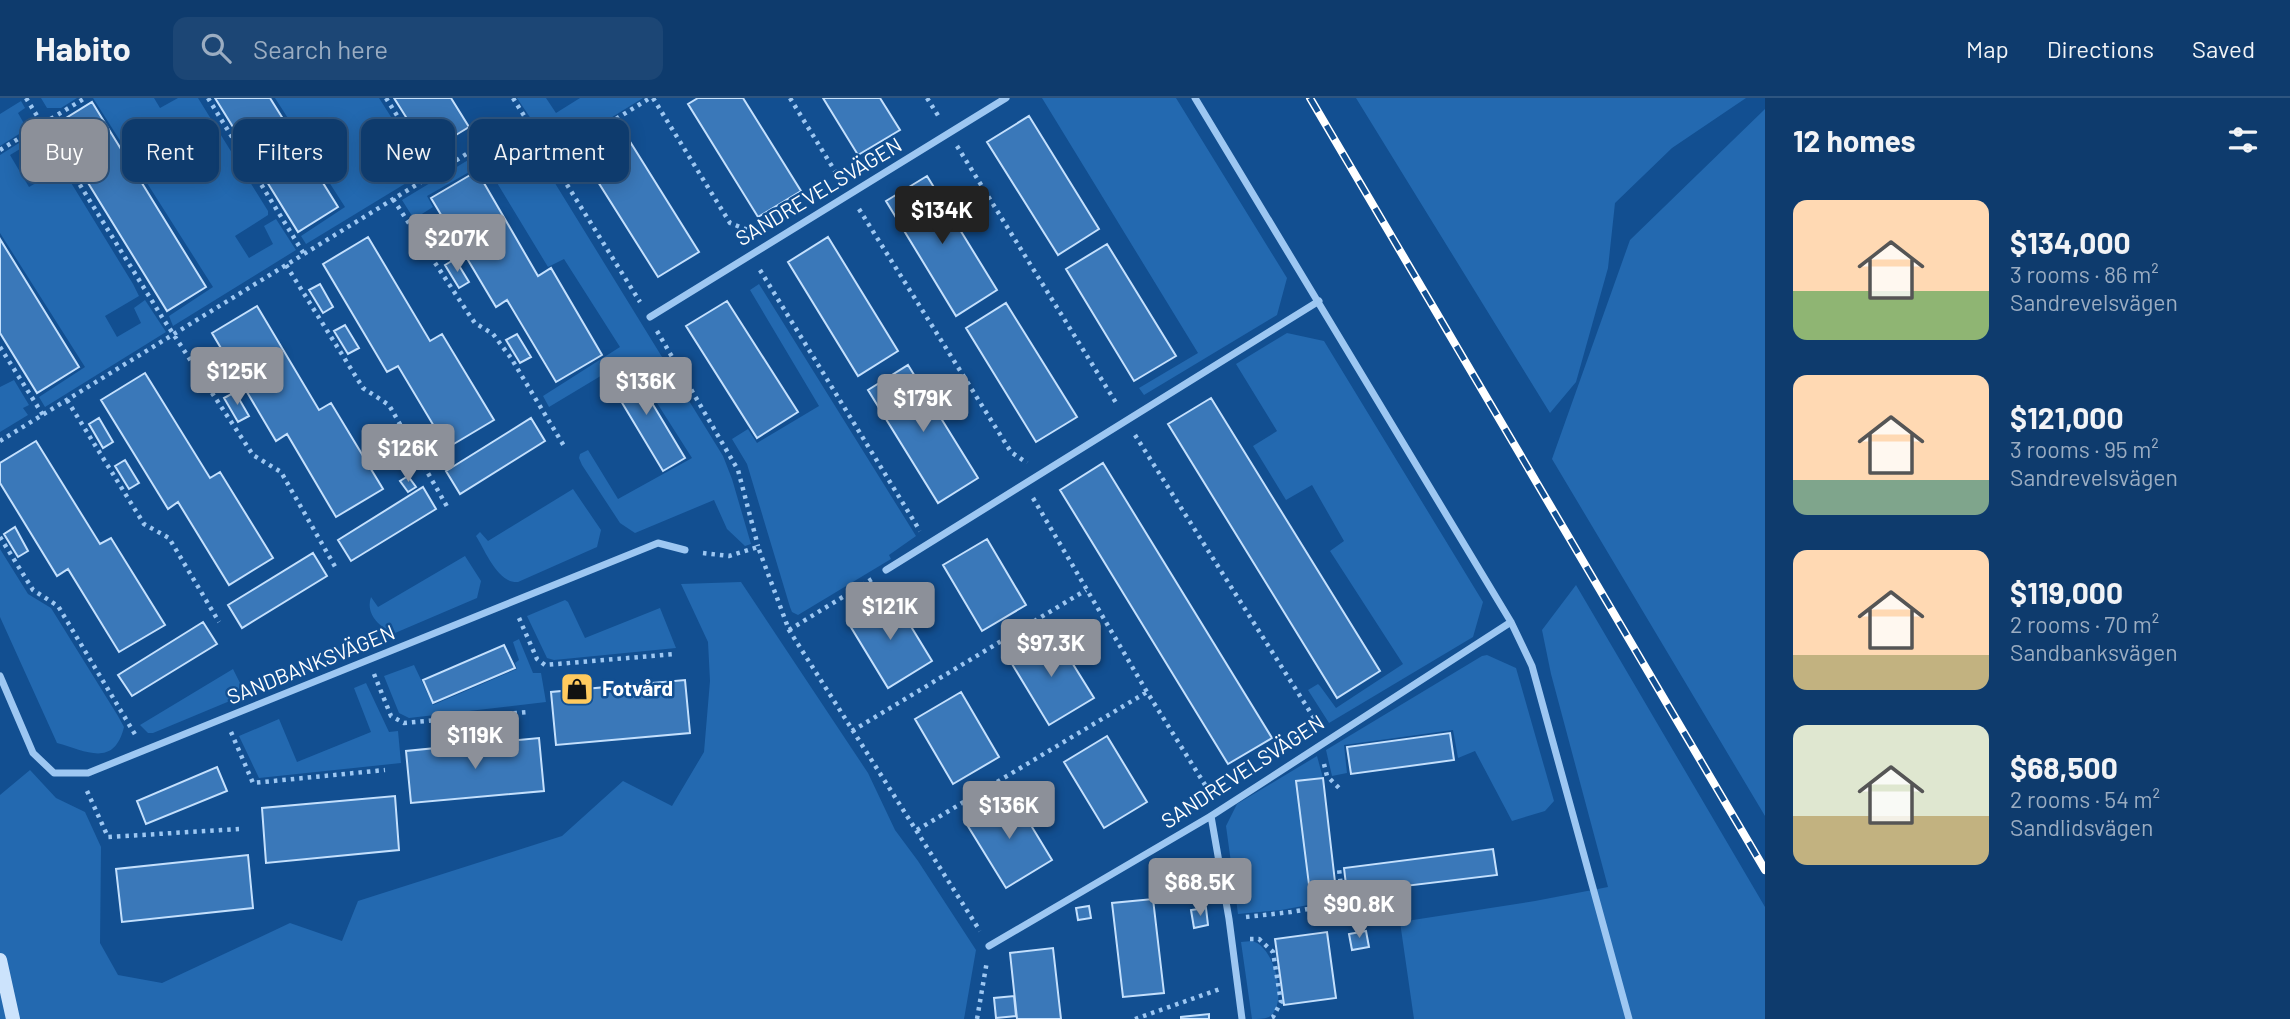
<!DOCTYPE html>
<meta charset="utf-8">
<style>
:root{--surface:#0e3b6d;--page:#1c4675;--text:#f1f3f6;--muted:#9badc2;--line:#2e5580;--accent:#8c9099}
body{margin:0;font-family:Barlow,sans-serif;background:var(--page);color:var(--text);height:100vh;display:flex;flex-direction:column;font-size:26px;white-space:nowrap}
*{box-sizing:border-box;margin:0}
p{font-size:23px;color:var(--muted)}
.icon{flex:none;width:38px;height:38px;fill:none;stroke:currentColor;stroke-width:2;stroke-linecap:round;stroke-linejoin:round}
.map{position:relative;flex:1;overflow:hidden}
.panel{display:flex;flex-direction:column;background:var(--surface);width:525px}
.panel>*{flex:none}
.hud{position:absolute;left:21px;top:21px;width:665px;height:63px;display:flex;gap:14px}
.price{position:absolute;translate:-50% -60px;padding:0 16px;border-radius:7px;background:var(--accent);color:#fff;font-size:23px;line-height:46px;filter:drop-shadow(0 2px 4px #0008)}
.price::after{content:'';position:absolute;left:50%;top:42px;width:21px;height:16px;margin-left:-10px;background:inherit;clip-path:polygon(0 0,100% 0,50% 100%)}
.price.on{background:#222;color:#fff}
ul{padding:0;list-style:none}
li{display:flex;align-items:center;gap:21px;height:175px;padding:0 28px}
li span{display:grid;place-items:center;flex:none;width:196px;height:140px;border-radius:14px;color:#555}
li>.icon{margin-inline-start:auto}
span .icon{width:84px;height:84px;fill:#fffc;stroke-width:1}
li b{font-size:30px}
h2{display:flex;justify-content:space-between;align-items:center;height:84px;padding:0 28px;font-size:30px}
.pill{padding:0 24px;border-radius:14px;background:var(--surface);box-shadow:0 4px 18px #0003,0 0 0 2px var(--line);font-size:24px;line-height:63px}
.pill.on{background:var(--accent);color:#fff}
header{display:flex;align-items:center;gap:42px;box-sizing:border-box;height:98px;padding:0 35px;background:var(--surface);border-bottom:2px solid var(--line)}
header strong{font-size:33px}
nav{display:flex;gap:38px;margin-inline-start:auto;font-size:24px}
.search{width:490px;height:63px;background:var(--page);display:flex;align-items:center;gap:18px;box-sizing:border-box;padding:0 24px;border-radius:14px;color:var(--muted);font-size:26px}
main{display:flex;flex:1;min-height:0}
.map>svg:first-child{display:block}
.green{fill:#2369b0}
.building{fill:#3a78b9;stroke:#c4e0fd;stroke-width:2}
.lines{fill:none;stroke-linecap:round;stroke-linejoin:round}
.path{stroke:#9dc7f2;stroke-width:4.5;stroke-dasharray:3.5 5;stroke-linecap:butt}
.street{stroke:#9dc7f2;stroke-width:7}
.secondary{stroke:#cce3fc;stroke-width:14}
.rail-casing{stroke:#fff;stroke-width:8}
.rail{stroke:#124f91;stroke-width:5;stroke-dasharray:16;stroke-linecap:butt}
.labels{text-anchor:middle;stroke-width:5;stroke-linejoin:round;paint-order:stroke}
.street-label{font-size:21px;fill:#fff;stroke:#124f91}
.poi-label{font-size:21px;font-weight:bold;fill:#fff;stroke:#124f91;text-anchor:start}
</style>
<header>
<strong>Habito</strong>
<div class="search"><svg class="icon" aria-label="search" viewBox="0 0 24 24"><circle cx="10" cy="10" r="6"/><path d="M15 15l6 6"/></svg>Search here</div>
<nav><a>Map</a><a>Directions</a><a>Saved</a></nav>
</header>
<main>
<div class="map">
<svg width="1765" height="921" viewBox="0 0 1765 921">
<rect width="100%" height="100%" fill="#124f91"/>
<path class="green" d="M 41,0 L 77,0 L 61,10 L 47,10 Z
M 93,0 L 154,0 L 160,10 L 178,0 L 198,0 L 268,113 L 268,117 L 235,138 L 249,160 L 273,146 L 264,128 L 276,121 L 296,152 L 173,228 L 169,218 L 213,189 Z
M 275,0 L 379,0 L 400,33 L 399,36 L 365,58 L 379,79 L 404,64 L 394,47 L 405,40 L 426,73 L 306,146 L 301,138 L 345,109 Z
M 517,0 L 546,0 L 556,15 L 580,0 L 643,0 L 554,55 Z
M 1042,0 L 1176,0 L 1287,180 L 1277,217 L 1144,297 L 1139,290 L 1198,255 Z
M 1356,0 L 1746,0 L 1672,50 L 1615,105 L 1608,170 L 1576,284 L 1550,315 Z
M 21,3 L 25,10 L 18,15 L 27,31 L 0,48 L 0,16 Z
M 1765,11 L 1765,718 L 1552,361 L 1630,142 Z
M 521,30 L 723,358 L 732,381 L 751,446 L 745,448 L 727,431 L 714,402 L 635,435 L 620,425 L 582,367 L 579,360 L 580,356 L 588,352 L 618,401 L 692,360 L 629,261 L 549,309 L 543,298 L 620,249 L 564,161 L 548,169 L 485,65 L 427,98 L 433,109 L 414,121 L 402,102 Z
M 38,33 L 59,62 L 46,69 L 30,45 L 10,57 L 29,89 L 62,70 L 133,186 L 139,198 L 105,218 L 117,239 L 141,225 L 134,210 L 145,202 L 166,234 L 45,309 L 39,299 L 85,269 L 0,135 L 0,57 Z
M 759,186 L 916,438 L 889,457 L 891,461 L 798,517 L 792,514 L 790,509 L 747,366 L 732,341 L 748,331 L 757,345 L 819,308 L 750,192 Z
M 1287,235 L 1324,243 L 1483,504 L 1473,539 L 1329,625 L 1308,592 L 1318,586 L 1320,588 L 1336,610 L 1403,566 L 1330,453 L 1344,443 L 1312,387 L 1286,402 L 1253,348 L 1277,333 L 1236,266 Z
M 14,282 L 29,307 L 23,310 L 28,317 L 0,334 L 0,289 Z
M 573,391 L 601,432 L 597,449 L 518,484 C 498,486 485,452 476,438 L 480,434 L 488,443 Z
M 0,451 L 28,496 L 51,510 L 118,618 L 124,629 C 114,670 86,653 57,645 L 0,519 Z
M 465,458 L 481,483 L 477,500 L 395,535 C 380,530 365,516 371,499 L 378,509 Z
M 741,484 L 868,675 L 895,732 L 918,763 L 976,852 L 964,921 L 0,921 L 0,697 L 30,672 L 56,700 L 85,714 L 101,749 L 100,845 L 118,877 L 162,885 L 290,825 L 342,843 L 358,803 L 562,738 L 623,683 L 672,708 L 704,654 L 710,583 L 708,544 L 681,486 Z
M 1576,487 L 1765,809 L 1765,921 L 1414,921 L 1400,824 L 1535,803 L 1608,789 L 1551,576 L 1542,532 Z
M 565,502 L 568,504 L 585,540 L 660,510 L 676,550 L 554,562 L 547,560 L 527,518 Z
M 519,541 L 533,575 L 541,575 L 546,604 L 409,620 L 399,615 L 384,578 L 414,567 L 433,607 L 517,571 L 515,565 L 519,562 L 513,544 Z
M 1487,557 L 1516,570 L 1554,703 L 1545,713 L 1512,723 L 1475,653 L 1458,660 L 1453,632 L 1344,647 L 1347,675 L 1332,678 L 1326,652 L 1482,558 Z
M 233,571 L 240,585 L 237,600 L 153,635 L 148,635 L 140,627 Z
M 366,585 L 389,634 L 398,633 L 401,665 L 259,680 L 239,638 L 279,621 L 297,664 L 371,634 L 354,590 Z
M 1317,658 L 1323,680 L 1296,683 L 1308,786 L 1332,784 L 1336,802 L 1281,812 L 1238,816 L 1226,728 L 1237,706 Z
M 1252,843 C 1275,848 1289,906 1269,919 C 1264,921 1258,921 1252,921 L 1241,844 Z"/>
<path class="building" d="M 215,0 L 270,0 L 338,109 L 298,134 Z
M 394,0 L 451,0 L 469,29 L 428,54 Z
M 698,0 L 743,0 L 801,93 L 758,119 L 688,6 Z
M 823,0 L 880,0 L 900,32 L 858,57 Z
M 92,4 L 206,189 L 167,213 L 53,28 Z
M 1029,18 L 1099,131 L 1058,157 L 987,44 Z
M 629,42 L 699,154 L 658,179 L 588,68 Z
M 477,73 L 538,178 L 551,170 L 602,257 L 556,284 L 507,202 L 496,209 L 431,100 Z
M 927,78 L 997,192 L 956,218 L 886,103 Z
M 429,119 L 443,143 L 433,149 L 419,126 Z
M 368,139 L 430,243 L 442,236 L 494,322 L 447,350 L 398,268 L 387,274 L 323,166 Z
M 828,139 L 898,253 L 858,278 L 788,164 Z
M 0,141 L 79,269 L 37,295 L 0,235 Z
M 1107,146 L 1176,258 L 1134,283 L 1066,171 Z
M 455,161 L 469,184 L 459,190 L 445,167 Z
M 320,186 L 333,209 L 323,215 L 309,192 Z
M 727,203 L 798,314 L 757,340 L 686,228 Z
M 1006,205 L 1077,319 L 1036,344 L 966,230 Z
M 257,208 L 319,312 L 331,305 L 383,391 L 336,419 L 287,336 L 276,343 L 212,235 Z
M 345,227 L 359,250 L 348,256 L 334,233 Z
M 517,236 L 531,259 L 520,265 L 506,242 Z
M 210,254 L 223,277 L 213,283 L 199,260 Z
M 628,265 L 685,360 L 663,373 L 606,278 Z
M 908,267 L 978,380 L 938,405 L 868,292 Z
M 145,275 L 210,380 L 220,374 L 273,460 L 229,487 L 178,404 L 168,411 L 101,302 Z
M 235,294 L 249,318 L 238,324 L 224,300 Z
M 1211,300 L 1380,573 L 1337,600 L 1168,326 Z
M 99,320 L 113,344 L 103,350 L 89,326 Z
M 531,320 L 545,343 L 460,396 L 446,373 Z
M 36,343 L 100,446 L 111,440 L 165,527 L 119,554 L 68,471 L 57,478 L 0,385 L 0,365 Z
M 125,362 L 139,385 L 129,391 L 115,368 Z
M 1103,365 L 1272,640 L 1228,666 L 1060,392 Z
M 408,378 L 416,389 L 408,394 L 400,383 Z
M 423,389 L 436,411 L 351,463 L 338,442 Z
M 15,429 L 28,453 L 18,459 L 4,436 Z
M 987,441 L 1026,507 L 982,533 L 943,467 Z
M 313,455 L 327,478 L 242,530 L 228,507 Z
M 893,499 L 932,563 L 888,590 L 849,526 Z
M 203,524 L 217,546 L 132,598 L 118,577 Z
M 1053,534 L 1094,600 L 1049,627 L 1009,561 Z
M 504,547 L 515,570 L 433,605 L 423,582 Z
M 685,582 L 690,635 L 556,647 L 551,594 Z
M 961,594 L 999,659 L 953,686 L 915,621 Z
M 1450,635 L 1454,662 L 1351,676 L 1347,649 Z
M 1107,638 L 1147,704 L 1104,730 L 1064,664 Z
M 539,640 L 544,693 L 411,705 L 406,653 Z
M 217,669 L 227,693 L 146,726 L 137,703 Z
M 1323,680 L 1335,784 L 1309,787 L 1296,683 Z
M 1012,696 L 1052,762 L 1006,790 L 966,725 Z
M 395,698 L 399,752 L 266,765 L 262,710 Z
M 1493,751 L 1497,777 L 1347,795 L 1344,770 Z
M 248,757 L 253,810 L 122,824 L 116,771 Z
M 1153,801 L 1164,895 L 1123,899 L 1112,805 Z
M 1089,808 L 1091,820 L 1078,822 L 1076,810 Z
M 1206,810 L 1208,827 L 1194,830 L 1191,812 Z
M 1366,833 L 1369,849 L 1352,852 L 1349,836 Z
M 1327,834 L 1336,900 L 1284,907 L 1275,841 Z
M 1053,850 L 1061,921 L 1017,921 L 1010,855 Z
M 1014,898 L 1016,918 L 996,920 L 994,900 Z
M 1209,916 L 1209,921 L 1181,921 L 1181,919 Z"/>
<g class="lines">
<path class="path" d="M 26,0 L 162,219 L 253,357 L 281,374 L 337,472
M 208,0 L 304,156
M 386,0 L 434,76
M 513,0 L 640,204
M 653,0 L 730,125 L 753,134
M 790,0 L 841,83
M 927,0 L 939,19
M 957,48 L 1118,308
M 0,52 L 85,0
M 551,61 L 650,0
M 393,101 L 468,215 L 475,225 L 493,236 L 511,260 L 564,348
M 859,111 L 1011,354 L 1027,365
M 286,167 L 363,290 L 389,307 L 449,412
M 760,172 L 920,433
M 657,233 L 738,372 L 758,448
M 0,249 L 43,317
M 67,302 L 144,426 L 169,440 L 219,524
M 1135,337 L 1319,628
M 0,343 L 525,20
M 1033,400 L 1147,594 L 1212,698
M 0,439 L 33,492 L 58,508 L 136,638
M 703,455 L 729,458 L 758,449 L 789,532 L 980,833
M 519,520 L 537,561 L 545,567 L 675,556
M 789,532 L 872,481
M 374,576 L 391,618 L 404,625 L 528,614
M 852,633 L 1086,492
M 231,634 L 253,685 L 385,672
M 1324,666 L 1327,678 L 1342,693
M 87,693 L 108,739 L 239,731
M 917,732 L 1147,594
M 1246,819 L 1291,814 L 1343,805 L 1339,771
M 1250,841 L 1259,841 L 1273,854 L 1281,904 L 1273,919 L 1269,921
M 977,921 L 987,863
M 1135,921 L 1220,891"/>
<path class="street" d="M 1195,0 L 1511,524 L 1532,568 L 1629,921
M 650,219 L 1006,0
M 886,472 L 1319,203
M 0,578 L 33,655 L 54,675 L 88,675 L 658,445 L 685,452
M 1211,718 L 1229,821 L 1242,921
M 989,848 L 1211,718 L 1511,524"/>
<path class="secondary" d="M 0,862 L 13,921"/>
<defs>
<path id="rail" d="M 1310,0 L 1765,772"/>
</defs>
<use href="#rail" class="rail-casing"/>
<use href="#rail" class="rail"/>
</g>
<defs>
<symbol id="shop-square" viewBox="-11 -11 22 22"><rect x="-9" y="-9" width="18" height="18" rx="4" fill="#ffca5e" stroke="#124f91"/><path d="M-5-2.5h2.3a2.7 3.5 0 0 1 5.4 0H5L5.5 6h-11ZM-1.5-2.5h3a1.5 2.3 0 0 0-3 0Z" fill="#111"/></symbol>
</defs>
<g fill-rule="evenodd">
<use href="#shop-square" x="558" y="572" width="38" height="38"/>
</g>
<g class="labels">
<g class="street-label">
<text transform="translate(819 94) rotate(-31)" y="7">SANDREVELSVÄGEN</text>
<text transform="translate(311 567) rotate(-22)" y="7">SANDBANKSVÄGEN</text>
<text transform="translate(1243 674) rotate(-33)" y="7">SANDREVELSVÄGEN</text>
</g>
<g class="poi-label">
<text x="602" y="598">Fotvård</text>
</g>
</g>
</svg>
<b class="price on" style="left:942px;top:148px">$134K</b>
<b class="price" style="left:457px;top:176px">$207K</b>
<b class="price" style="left:237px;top:309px">$125K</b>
<b class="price" style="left:646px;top:319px">$136K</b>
<b class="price" style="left:923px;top:336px">$179K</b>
<b class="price" style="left:408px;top:386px">$126K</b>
<b class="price" style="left:890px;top:544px">$121K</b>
<b class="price" style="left:1051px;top:581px">$97.3K</b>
<b class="price" style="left:475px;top:673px">$119K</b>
<b class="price" style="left:1009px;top:743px">$136K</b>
<b class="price" style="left:1200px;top:820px">$68.5K</b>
<b class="price" style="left:1359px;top:842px">$90.8K</b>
<div class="hud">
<a class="pill on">Buy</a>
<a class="pill">Rent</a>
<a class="pill">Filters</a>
<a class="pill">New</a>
<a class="pill">Apartment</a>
</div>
</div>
<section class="panel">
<h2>12 homes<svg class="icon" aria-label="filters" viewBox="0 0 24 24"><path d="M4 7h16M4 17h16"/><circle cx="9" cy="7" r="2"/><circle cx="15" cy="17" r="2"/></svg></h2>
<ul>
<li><span style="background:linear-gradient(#ffd9b3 65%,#8fb573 0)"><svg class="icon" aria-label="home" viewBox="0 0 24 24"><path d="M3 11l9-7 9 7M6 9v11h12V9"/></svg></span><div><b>$134,000</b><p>3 rooms · 86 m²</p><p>Sandrevelsvägen</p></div></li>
<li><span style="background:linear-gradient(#ffd9b3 75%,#7fa58c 0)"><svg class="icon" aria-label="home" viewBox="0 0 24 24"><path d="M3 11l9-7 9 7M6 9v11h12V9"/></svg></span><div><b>$121,000</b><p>3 rooms · 95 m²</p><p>Sandrevelsvägen</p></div></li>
<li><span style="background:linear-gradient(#ffd9b3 75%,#c2b280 0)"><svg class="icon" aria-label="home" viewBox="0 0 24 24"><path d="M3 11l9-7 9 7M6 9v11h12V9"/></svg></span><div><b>$119,000</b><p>2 rooms · 70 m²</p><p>Sandbanksvägen</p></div></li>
<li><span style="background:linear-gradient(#dfe7d0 65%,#c2b280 0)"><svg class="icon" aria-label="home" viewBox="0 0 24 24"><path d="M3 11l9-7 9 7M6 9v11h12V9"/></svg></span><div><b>$68,500</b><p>2 rooms · 54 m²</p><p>Sandlidsvägen</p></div></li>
</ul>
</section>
</main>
